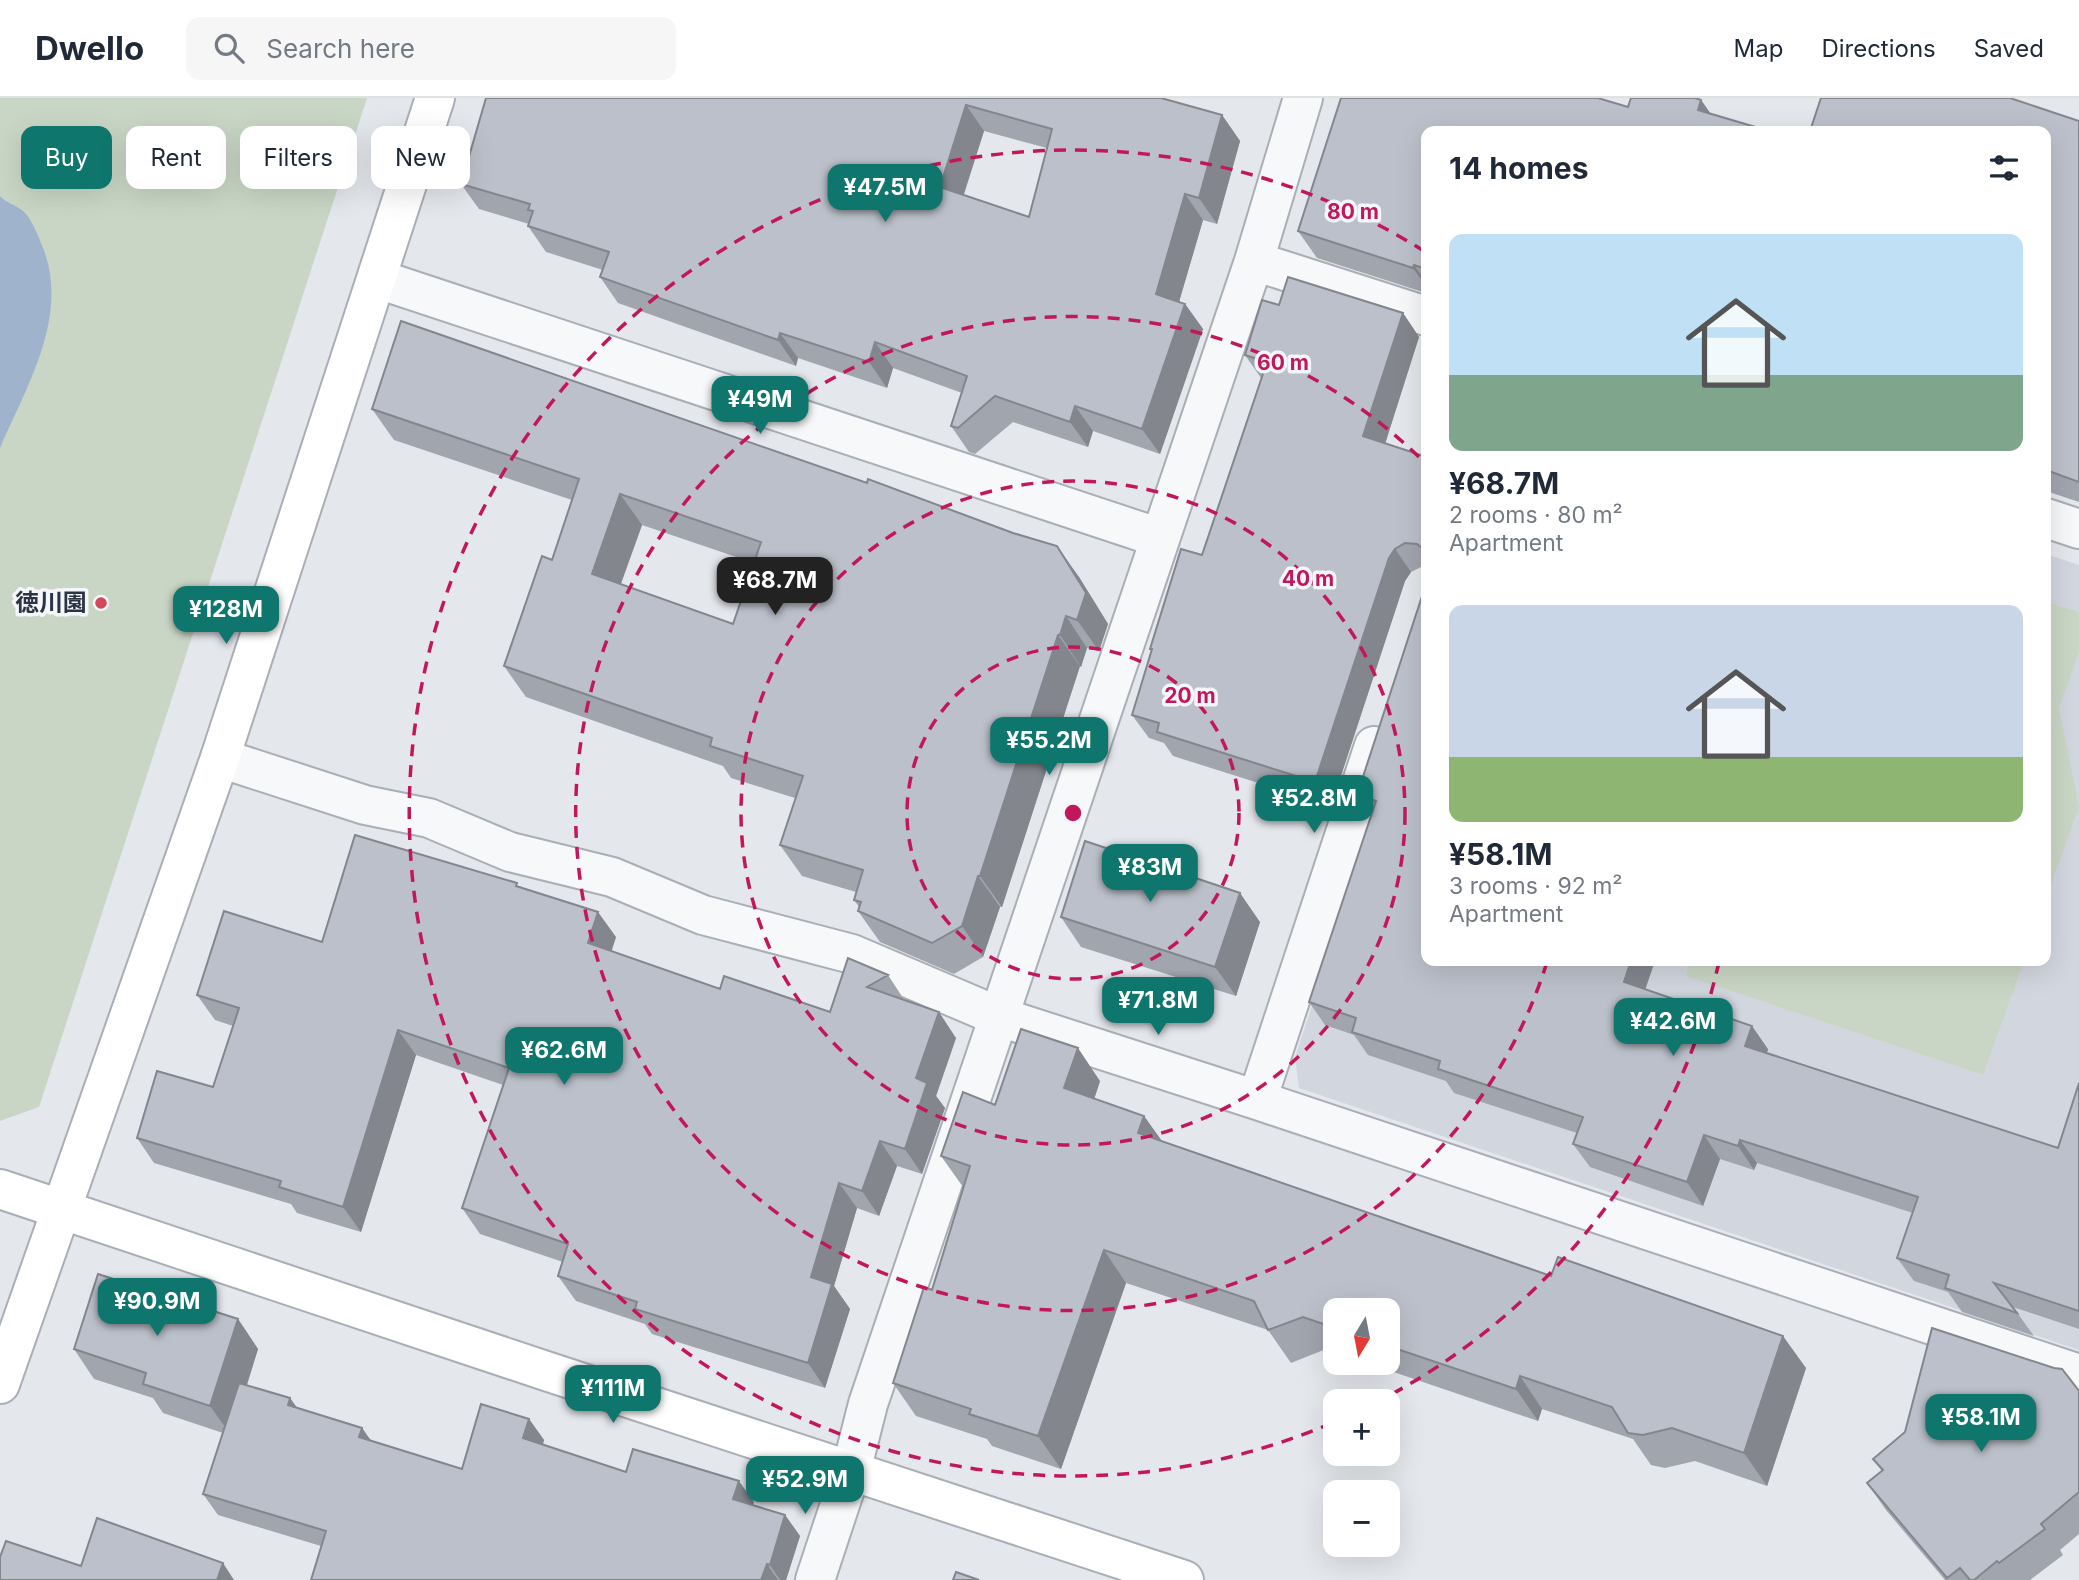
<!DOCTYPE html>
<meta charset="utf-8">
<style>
:root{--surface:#fff;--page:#f6f6f7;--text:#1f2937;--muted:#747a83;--line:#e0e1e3;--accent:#0f766e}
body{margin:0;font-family:Inter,"Noto Sans JP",sans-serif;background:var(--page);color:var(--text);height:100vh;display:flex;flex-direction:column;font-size:26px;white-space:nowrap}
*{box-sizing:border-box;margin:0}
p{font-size:23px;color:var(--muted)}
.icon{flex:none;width:38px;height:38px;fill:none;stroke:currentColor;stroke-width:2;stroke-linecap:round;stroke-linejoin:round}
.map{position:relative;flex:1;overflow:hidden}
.side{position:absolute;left:1421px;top:28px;width:630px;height:840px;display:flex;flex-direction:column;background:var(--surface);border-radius:14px;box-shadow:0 7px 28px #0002}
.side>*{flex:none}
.hud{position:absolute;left:21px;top:28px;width:665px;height:63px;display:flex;gap:14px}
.needle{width:46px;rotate:190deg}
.fabs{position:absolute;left:1323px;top:1200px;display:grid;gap:14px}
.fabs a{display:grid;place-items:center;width:77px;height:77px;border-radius:14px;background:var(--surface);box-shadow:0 7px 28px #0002;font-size:35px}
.price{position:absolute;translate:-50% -60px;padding:0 16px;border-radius:14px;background:var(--accent);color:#fff;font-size:23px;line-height:46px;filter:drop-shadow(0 2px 4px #0008)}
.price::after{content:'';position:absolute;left:50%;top:42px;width:21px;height:16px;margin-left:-10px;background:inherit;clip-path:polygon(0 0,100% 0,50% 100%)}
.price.current{background:#222;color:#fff}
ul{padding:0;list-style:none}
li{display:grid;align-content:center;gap:14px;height:371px;padding:0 28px}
li span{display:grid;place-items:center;height:217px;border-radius:14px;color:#555}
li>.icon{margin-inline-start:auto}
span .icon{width:126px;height:126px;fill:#fffc;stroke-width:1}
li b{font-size:30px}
h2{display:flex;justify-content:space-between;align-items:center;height:84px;padding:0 28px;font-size:30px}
.tag{padding:0 24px;border-radius:14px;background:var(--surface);box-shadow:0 7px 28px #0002;font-size:24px;line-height:63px}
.tag.current{background:var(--accent);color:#fff}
header{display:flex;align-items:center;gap:42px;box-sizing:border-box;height:98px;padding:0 35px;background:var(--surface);border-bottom:2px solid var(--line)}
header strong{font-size:33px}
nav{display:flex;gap:38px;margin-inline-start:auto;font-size:24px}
.search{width:490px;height:63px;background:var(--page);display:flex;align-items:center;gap:18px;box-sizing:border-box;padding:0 24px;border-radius:14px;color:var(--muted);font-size:26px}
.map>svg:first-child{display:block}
.built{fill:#d2d6de}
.green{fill:#c9d6c5}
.water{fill:#9fb4cc}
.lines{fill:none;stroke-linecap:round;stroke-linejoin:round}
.street-casing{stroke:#a9aeb7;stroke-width:42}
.secondary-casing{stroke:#a9aeb7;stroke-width:42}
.street{stroke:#f7f8fa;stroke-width:38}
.secondary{stroke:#fff;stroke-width:38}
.wall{fill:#a1a5ae;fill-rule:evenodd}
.shaded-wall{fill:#83868d}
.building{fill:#bbc0ca;stroke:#83868d;stroke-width:2;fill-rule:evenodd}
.ring{fill:none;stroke:#c2185b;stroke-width:3.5;stroke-dasharray:12 9}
.poi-dot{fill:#d1495b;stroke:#f4f6f9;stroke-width:2.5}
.labels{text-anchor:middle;stroke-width:7;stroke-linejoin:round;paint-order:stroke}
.poi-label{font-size:24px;font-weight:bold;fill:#2b3445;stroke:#f4f6f9;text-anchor:end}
.centre{fill:#c2185b;stroke:#f4f6f9;stroke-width:3.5}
.ring-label{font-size:21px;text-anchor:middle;font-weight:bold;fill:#c2185b;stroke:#f4f6f9;stroke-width:7;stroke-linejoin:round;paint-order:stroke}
</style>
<header>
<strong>Dwello</strong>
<div class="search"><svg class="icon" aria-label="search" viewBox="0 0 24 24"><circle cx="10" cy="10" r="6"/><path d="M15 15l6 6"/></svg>Search here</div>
<nav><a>Map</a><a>Directions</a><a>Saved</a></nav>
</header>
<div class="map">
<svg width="2079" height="1482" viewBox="0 0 2079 1482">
<rect width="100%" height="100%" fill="#e4e7ec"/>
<path class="built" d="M 2046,456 L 2079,467 L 2079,1252 L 1299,990 L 1295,960 L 1426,554 L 1426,863 L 2046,863 Z"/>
<path class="green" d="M 0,0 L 367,0 L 39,1009 L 0,1023 Z
M 2046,504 L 2079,514 L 2079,554 L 2059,610 L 2079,709 L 2046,801 Z
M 1690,863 L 2024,863 L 1983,977 L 1686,878 Z"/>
<path class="water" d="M 0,98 C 6,105 16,107 23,113 C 31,120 37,135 41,145 C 72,215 27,287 0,350 Z"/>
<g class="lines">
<defs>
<path id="street" d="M 1254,163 L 1426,218
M 378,181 L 1160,440
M 2046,420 L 2079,431
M 220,660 L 365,707 L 429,720 L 510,754 L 612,779 L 703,817 L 852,856 L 1000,919 L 1257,1002 L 2079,1276
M 1257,1002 L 1374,648
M 815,1482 L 851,1373 L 868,1306 L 1254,163 L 1303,0"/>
<path id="secondary" d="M 0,1091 L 546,1273 L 1184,1482
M 0,1286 L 220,660 L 435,0"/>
</defs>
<use href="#street" class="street-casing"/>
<use href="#secondary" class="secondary-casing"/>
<use href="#street" class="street"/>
<use href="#secondary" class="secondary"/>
</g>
<path class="wall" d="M 486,0 L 1161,0 L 1222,17 L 1240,43 L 1217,126 L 1203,122 L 1179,204 L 1185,206 L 1203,231 L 1160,356 L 1093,333 L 1088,349 L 1013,324 L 975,356 L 969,354 L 951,328 L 962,295 L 893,270 L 887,290 L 798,260 L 796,268 L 618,205 L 600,179 L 603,172 L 546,154 L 528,128 L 529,126 L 479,111 L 461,86 ZM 984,33 L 1047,50 L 1029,119 L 963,97 Z
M 1341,0 L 1598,0 L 1628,9 L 1631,0 L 1695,0 L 1701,2 L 1710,15 L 1769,33 L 1426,33 L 1426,195 L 1317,160 L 1298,133 Z
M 2079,23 L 2079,404 L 2046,393 L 2046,33 Z
M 1279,207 L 1403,215 L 1419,239 L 1385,345 L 1424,358 L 1426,361 L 1426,469 L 1421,469 L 1411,474 L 1405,483 L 1331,708 L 1173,658 L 1164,645 L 1149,640 L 1132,617 L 1151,553 L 1150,551 L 1202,457 L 1261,280 L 1245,257 Z
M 372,311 L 1079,479 L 1108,526 L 1099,553 L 1087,550 L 1081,569 L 1080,568 L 1002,809 L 1000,809 L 983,859 L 954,876 L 880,844 L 858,813 L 859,809 L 854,802 L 856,794 L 802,778 L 780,747 L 795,700 L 731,680 L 723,668 L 526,599 L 504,568 L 552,462 L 572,402 L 394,342 ZM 642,427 L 754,465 L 733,526 L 621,486 Z
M 1426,486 L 1426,863 L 1645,891 L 1768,951 L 1767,955 L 2058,1050 L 2079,985 L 2079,1231 L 2013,1209 L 2034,1238 L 1962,1214 L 1948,1194 L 1914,1183 L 1897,1160 L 1913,1115 L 1757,1065 L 1754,1072 L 1720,1061 L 1703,1108 L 1590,1069 L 1573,1046 L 1577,1035 L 1454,995 L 1446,983 L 1368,957 L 1354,937 L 1325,927 L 1309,904 L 1371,718 L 1357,697 Z
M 520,789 L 616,839 L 611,853 L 720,891 L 830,914 L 848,860 L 888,877 L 905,903 L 956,940 L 936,998 L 945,1010 L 922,1076 L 897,1068 L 879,1118 L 857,1110 L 834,1188 L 850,1211 L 825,1290 L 652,1236 L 645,1226 L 576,1203 L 558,1178 L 563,1164 L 480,1136 L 462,1110 L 503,987 L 416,957 L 361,1134 L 297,1115 L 291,1106 L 154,1065 L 137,1040 L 213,989 L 233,928 L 215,922 L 197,897 L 322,844 Z
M 1061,819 L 1260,824 L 1236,898 L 1081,849 Z
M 1100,983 L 1094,1001 L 1144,1018 L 1161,1043 L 1806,1270 L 1767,1388 L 1695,1363 L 1665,1370 L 1651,1367 L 1633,1341 L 1542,1311 L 1538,1323 L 1367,1265 L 1388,1265 L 1388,1213 L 1335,1213 L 1335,1255 L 1326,1251 L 1291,1265 L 1268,1232 L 1126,1185 L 1061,1371 L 992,1348 L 987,1341 L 916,1318 L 893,1285 L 932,1192 L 963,1089 L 941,1058 L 995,1007 Z
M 238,1221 L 258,1251 L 247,1287 L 290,1300 L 297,1310 L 362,1330 L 371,1343 L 462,1371 L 529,1321 L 544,1342 L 543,1347 L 626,1374 L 754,1404 L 753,1407 L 785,1417 L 800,1438 L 786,1482 L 311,1482 L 321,1448 L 218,1417 L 203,1396 L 223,1335 L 163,1315 L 153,1300 L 94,1281 L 74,1251 Z
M 2079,1293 L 2079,1436 L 2060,1452 L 2063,1457 L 2030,1482 L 1945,1482 L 1886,1412 L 1867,1385 L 1882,1373 L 1873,1361 Z"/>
<path class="shaded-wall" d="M 1701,2 L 1720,29 L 1698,12 Z
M 966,7 L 984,33 L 958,115 L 940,89 Z
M 1222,17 L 1240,43 L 1217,126 L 1199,100 Z
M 1185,96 L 1203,122 L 1174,221 L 1156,196 Z
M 1414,167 L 1426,184 L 1426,188 L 1413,170 Z
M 1185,206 L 1203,231 L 1160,356 L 1142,331 Z
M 1403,215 L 1419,239 L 1380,362 L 1363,338 Z
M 780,235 L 798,260 L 796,268 L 778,242 Z
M 875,244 L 893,270 L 887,290 L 869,264 Z
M 1075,308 L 1093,333 L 1088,349 L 1070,324 Z
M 620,396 L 642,427 L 613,507 L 592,476 Z
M 1057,448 L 1079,479 L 1108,526 L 1099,553 L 1077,522 Z
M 1395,451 L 1411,474 L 1405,483 L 1331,708 L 1315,684 L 1389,460 Z
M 1066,518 L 1087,550 L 1081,569 L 1060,537 Z
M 1058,537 L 1080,568 L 1002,809 L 980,778 Z
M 978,778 L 1000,809 L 983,859 L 962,828 Z
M 1240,795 L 1260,824 L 1236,898 L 1215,869 Z
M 598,814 L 616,839 L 606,871 L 588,845 Z
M 1631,863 L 1655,863 L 1640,907 L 1624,884 Z
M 939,914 L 956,940 L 936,998 L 945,1010 L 922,1076 L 905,1051 L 916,980 Z
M 1752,928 L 1768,951 L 1762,971 L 1745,948 Z
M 398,932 L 416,957 L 361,1134 L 343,1109 Z
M 1078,950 L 1100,983 L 1087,1023 L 1064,990 Z
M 1144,1018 L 1167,1050 L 1138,1035 Z
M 1704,1037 L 1720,1061 L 1703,1108 L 1687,1084 Z
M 1740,1042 L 1757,1065 L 1754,1072 L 1738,1048 Z
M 880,1043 L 897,1068 L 879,1118 L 862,1093 Z
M 839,1085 L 857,1110 L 834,1188 L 850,1211 L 825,1290 L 808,1265 L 811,1179 Z
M 1104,1152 L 1126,1185 L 1061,1371 L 1038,1338 Z
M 238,1221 L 258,1251 L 231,1337 L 210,1308 Z
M 1783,1238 L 1806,1270 L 1767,1388 L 1744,1355 Z
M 1520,1278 L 1542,1311 L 1538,1323 L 1516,1291 Z
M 290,1300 L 305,1321 L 288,1307 Z
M 529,1321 L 544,1342 L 538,1361 L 523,1340 Z
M 362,1330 L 377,1351 L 359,1339 Z
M 739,1383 L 754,1404 L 748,1422 L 733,1401 Z
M 785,1417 L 800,1438 L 786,1482 L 780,1482 L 770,1467 Z
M 223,1465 L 234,1482 L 217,1482 Z
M 767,1466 L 778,1482 L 761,1482 Z"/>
<path class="building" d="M 486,0 L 1161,0 L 1222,17 L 1199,100 L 1185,96 L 1156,196 L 1185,206 L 1142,331 L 1075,308 L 1070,324 L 995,298 L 958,330 L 951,328 L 967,278 L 875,244 L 869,264 L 780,235 L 778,242 L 600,179 L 609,154 L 528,128 L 533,113 L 528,112 L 530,106 L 461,86 ZM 966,7 L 1052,31 L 1029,119 L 940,89 Z
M 1341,0 L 1598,0 L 1628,9 L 1631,0 L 1695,0 L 1701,2 L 1698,12 L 1769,33 L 1426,33 L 1426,171 L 1414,167 L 1413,170 L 1298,133 Z
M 1821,0 L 2010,0 L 2079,23 L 2079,384 L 2046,372 L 2046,33 L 1810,33 Z
M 1288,179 L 1403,215 L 1363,338 L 1424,358 L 1423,360 L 1426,361 L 1426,453 L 1417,446 L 1405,445 L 1395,451 L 1389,460 L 1315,684 L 1157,634 L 1159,625 L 1132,617 L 1152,551 L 1150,551 L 1181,451 L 1202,457 L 1267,264 L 1245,257 L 1262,202 L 1279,207 Z
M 401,223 L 867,385 L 868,381 L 1013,435 L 1057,448 L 1086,495 L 1077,522 L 1066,518 L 1060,537 L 1058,537 L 980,778 L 978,778 L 962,828 L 932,845 L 858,813 L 861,804 L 854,802 L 863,772 L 780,747 L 803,678 L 710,648 L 712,640 L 504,568 L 542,458 L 552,462 L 579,381 L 372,311 ZM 620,396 L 761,444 L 733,526 L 592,476 Z
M 1426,486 L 1426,863 L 1631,863 L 1624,884 L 1752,928 L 1745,948 L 2058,1050 L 2079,985 L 2079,1213 L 1994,1185 L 2017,1215 L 1945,1190 L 1949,1177 L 1897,1160 L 1918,1099 L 1740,1042 L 1738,1048 L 1704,1037 L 1687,1084 L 1573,1046 L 1583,1019 L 1438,971 L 1440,963 L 1352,934 L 1356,920 L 1309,904 L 1376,703 L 1357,697 Z
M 355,737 L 517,785 L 516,788 L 598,814 L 588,845 L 720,891 L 724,878 L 830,914 L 848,860 L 888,877 L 867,889 L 939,914 L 916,980 L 927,985 L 905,1051 L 880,1043 L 862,1093 L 839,1085 L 811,1179 L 832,1186 L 808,1265 L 635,1211 L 637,1204 L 558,1178 L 568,1146 L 462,1110 L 509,970 L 398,932 L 343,1109 L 279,1089 L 281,1083 L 137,1040 L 157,973 L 213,989 L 239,910 L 197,897 L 224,813 L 322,844 Z
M 1085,743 L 1240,795 L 1215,869 L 1061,819 Z
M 1021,931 L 1078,950 L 1064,990 L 1144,1018 L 1138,1035 L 1551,1178 L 1558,1159 L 1783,1238 L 1744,1355 L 1672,1330 L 1643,1337 L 1628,1335 L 1612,1309 L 1520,1278 L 1516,1291 L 1388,1248 L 1388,1213 L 1335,1213 L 1335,1230 L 1303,1219 L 1268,1232 L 1254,1203 L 1104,1152 L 1038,1338 L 969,1316 L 971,1311 L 893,1285 L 924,1189 L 932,1192 L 970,1068 L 941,1058 L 963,994 L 995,1007 Z
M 98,1176 L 238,1221 L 210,1308 L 143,1286 L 146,1275 L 74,1251 Z
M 1932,1230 L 2054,1270 L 2062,1271 L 2079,1293 L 2079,1394 L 2041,1426 L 2045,1431 L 1999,1465 L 1997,1463 L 1974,1482 L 1970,1482 L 1960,1470 L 1947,1480 L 1867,1385 L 1883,1372 L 1873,1361 L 1905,1334 Z
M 239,1285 L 290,1300 L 288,1307 L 362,1330 L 359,1339 L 462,1371 L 481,1306 L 529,1321 L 523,1340 L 626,1374 L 633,1351 L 739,1383 L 733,1401 L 785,1417 L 770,1467 L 767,1466 L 761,1482 L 311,1482 L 326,1433 L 203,1396 Z
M 97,1420 L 223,1465 L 217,1482 L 0,1482 L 0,1459 L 6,1443 L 81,1468 Z
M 956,1474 L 979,1482 L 953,1482 Z"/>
<g class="ring">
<circle cx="1073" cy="715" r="166"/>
<circle cx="1073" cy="715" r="332"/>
<path d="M1547 864A497 497 0 1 1 1424 364"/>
<path d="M1719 864A663 663 0 0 1 1379 1303M1332 1325A663 663 0 1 1 1424 153"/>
</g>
<circle class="poi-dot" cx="101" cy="505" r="7"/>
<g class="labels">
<g class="poi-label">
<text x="87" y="513">徳川園</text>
</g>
</g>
<circle cx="1073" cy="715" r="10" class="centre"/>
<g class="ring-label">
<text x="1353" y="121">80 m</text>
<text x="1283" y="272">60 m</text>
<text x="1308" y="488">40 m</text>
<text x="1190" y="605">20 m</text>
</g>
</svg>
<div class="fabs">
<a><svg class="needle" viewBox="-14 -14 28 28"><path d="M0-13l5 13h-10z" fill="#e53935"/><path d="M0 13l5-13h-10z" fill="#747a83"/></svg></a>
<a>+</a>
<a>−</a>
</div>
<b class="price" style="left:885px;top:126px">¥47.5M</b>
<b class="price" style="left:760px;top:338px">¥49M</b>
<b class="price current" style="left:775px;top:519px">¥68.7M</b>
<b class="price" style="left:226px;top:548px">¥128M</b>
<b class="price" style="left:1049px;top:679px">¥55.2M</b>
<b class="price" style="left:1314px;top:737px">¥52.8M</b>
<b class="price" style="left:1150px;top:806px">¥83M</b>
<b class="price" style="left:1158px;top:939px">¥71.8M</b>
<b class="price" style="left:1673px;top:960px">¥42.6M</b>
<b class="price" style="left:564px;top:989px">¥62.6M</b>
<b class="price" style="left:157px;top:1240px">¥90.9M</b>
<b class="price" style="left:613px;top:1327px">¥111M</b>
<b class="price" style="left:1981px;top:1356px">¥58.1M</b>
<b class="price" style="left:805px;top:1418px">¥52.9M</b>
<div class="hud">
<a class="tag current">Buy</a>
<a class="tag">Rent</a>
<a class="tag">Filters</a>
<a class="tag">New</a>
</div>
<section class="side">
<h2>14 homes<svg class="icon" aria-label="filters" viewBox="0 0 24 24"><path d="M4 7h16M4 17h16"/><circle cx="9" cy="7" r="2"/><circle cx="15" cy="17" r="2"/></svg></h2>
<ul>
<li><span style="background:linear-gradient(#bfe0f5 65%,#7fa58c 0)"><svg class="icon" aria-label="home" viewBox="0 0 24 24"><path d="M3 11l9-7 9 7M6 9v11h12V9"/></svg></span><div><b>¥68.7M</b><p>2 rooms · 80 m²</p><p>Apartment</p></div></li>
<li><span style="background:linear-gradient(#c9d6e8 70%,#8fb573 0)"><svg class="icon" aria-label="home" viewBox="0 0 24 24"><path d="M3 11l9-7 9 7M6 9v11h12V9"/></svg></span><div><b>¥58.1M</b><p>3 rooms · 92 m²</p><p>Apartment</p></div></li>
</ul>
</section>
</div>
